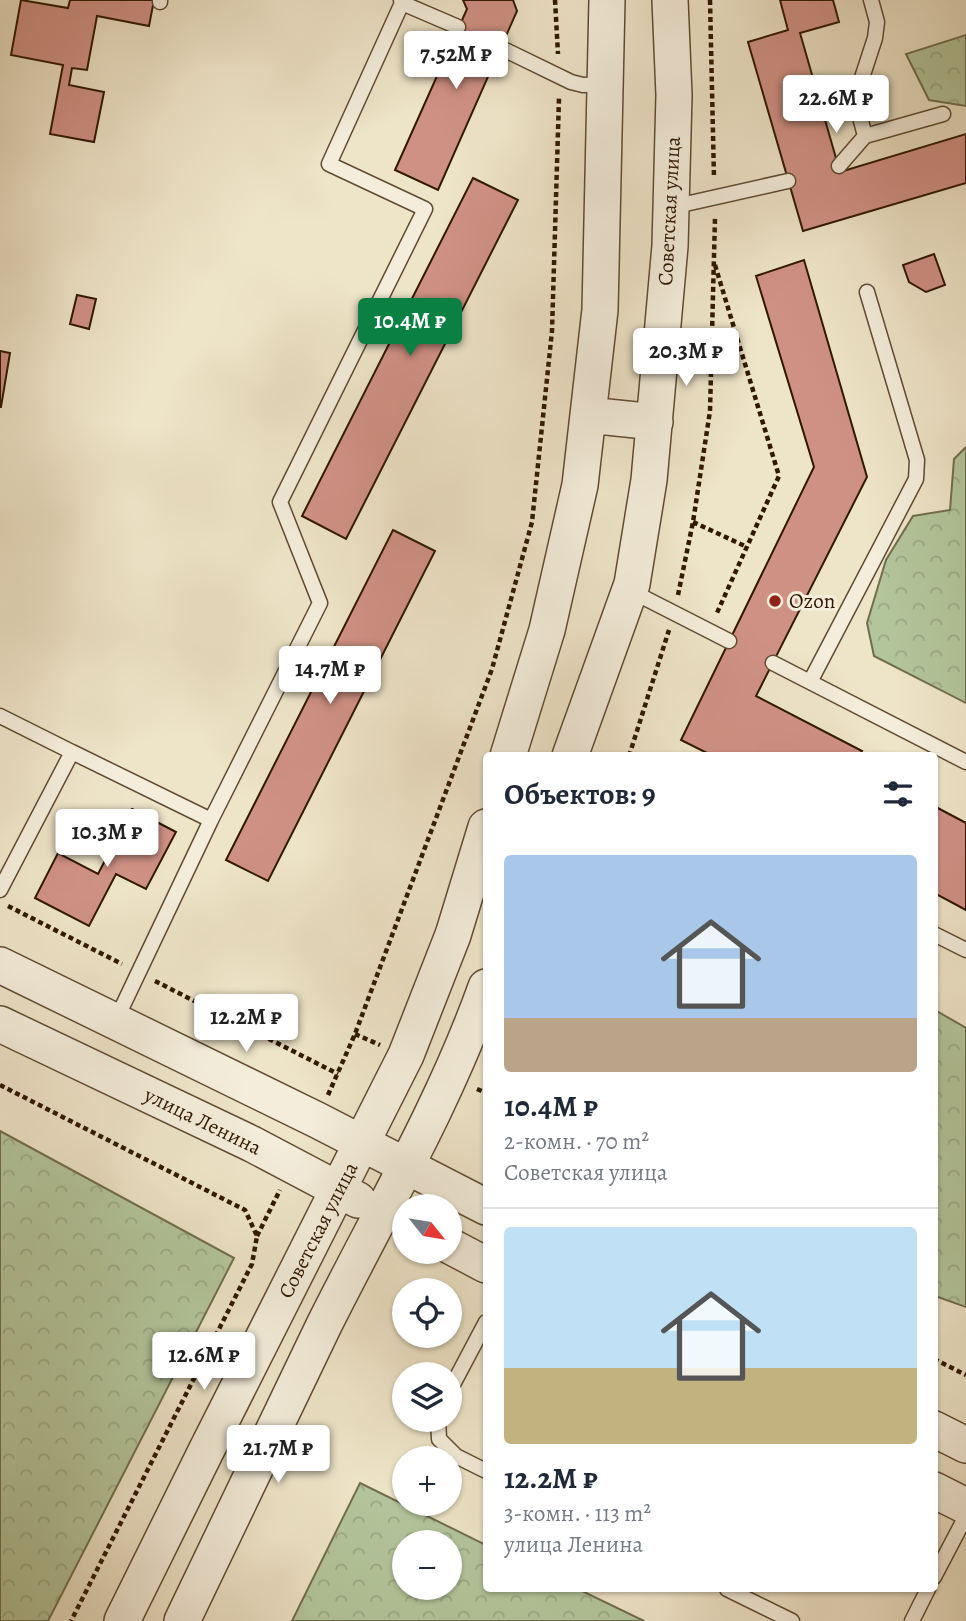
<!DOCTYPE html>
<html lang="ru">
<meta charset="utf-8">
<style>
:root{--surface:#fff;--page:#f2f2f3;--text:#1f2937;--muted:#747a83;--line:#e0e1e3;--accent:#0b8043}
body{margin:0;font-family:Alegreya,serif;background:var(--page);color:var(--text);height:100vh;display:flex;flex-direction:column;font-size:26px;white-space:nowrap}
*{box-sizing:border-box;margin:0}
p{font-size:23px;color:var(--muted)}
.icon{flex:none;width:38px;height:38px;fill:none;stroke:currentColor;stroke-width:2;stroke-linecap:round;stroke-linejoin:round}
.map{position:relative;flex:1;overflow:hidden}
.sheet{position:absolute;left:483px;top:752px;width:455px;height:840px;display:flex;flex-direction:column;background:var(--surface);border-radius:7px;box-shadow:0 2px 5px #0004}
.sheet>*{flex:none}
.needle{width:46px;rotate:120deg}
.controls{position:absolute;left:392px;top:1194px;display:grid;gap:14px}
.controls a{display:grid;place-items:center;width:70px;height:70px;border-radius:50%;background:var(--surface);box-shadow:0 2px 5px #0004;font-size:35px}
.price{position:absolute;translate:-50% -60px;padding:0 16px;border-radius:7px;background:#fff;color:#222;font-size:23px;line-height:46px;filter:drop-shadow(0 2px 4px #0008)}
.price::after{content:'';position:absolute;left:50%;top:42px;width:21px;height:16px;margin-left:-10px;background:inherit;clip-path:polygon(0 0,100% 0,50% 100%)}
.price.active{background:var(--accent);color:#fff}
ul{padding:0;list-style:none}
li{display:grid;align-content:center;gap:14px;height:371px;padding:0 21px}
li+li{border-top:2px solid var(--line)}
li span{display:grid;place-items:center;height:217px;border-radius:7px;color:#555}
li>.icon{margin-inline-start:auto}
span .icon{width:126px;height:126px;fill:#fffc;stroke-width:1}
li b{font-size:30px}
h2{display:flex;justify-content:space-between;align-items:center;height:84px;padding:0 21px;font-size:30px}
.map>svg:first-child{display:block}
.forest{fill:url(#forest-crowns);stroke:#726e4e;stroke-width:2;fill-rule:evenodd}
.building{fill:#d09185;stroke:#301800;stroke-width:2}
.lines{fill:none;stroke-linecap:round;stroke-linejoin:round}
.service-casing{stroke:#604b32;stroke-width:17}
.tertiary-casing{stroke:#604b32;stroke-width:38}
.path{stroke:#301800;stroke-width:4.5;stroke-dasharray:5 3.5;stroke-linecap:butt}
.service{stroke:#f4eddb;stroke-width:14}
.tertiary{stroke:#f4eddb;stroke-width:35}
.poi-dot{fill:#8f2418;stroke:#f4eddb;stroke-width:2.5}
.labels{text-anchor:middle;stroke-width:6;stroke-linejoin:round;paint-order:stroke}
.street-label{font-size:21px;fill:#301800;stroke:#f4eddb}
.poi-label{font-size:21px;fill:#301800;stroke:#f4eddb;text-anchor:start}
</style>
<div class="map">
<svg width="966" height="1621" viewBox="0 0 966 1621">
<defs>
<pattern id="forest-crowns" width="20" height="18" patternUnits="userSpaceOnUse" patternTransform="scale(1.75)"><rect width="20" height="18" fill="#b3c59b"/><path d="M2 6a3 3 0 1 1 6 0M12 15a3 3 0 1 1 6 0" fill="none" stroke="#9aa884"/></pattern>
</defs>
<rect width="100%" height="100%" fill="#eee4c8"/>
<filter id="stains"><feTurbulence type="fractalNoise" baseFrequency=".00286" numOctaves="4"/><feColorMatrix values="0 0 0 0 .2 0 0 0 0 .09 0 0 0 0 .02 0 0 0 .5 -.17"/></filter>
<radialGradient id="worn" r=".72"><stop offset=".6" stop-color="#630" stop-opacity="0"/><stop offset="1" stop-color="#630" stop-opacity=".3"/></radialGradient>
<path class="forest" d="M 966,35 L 966,106 L 929,100 L 906,54 Z
M 966,447 L 966,703 L 874,656 L 867,623 L 886,560 L 913,516 L 950,510 L 954,459 Z
M 935,1010 L 966,1028 L 966,1307 L 935,1296 Z
M 0,1131 L 234,1258 L 48,1621 L 0,1621 Z
M 360,1483 L 486,1545 L 486,1589 L 578,1589 L 644,1621 L 292,1621 ZM 404,1542 L 450,1542 L 450,1587 L 404,1587 Z"/>
<path class="building" d="M 21,0 L 68,8 L 70,0 L 154,0 L 149,26 L 97,16 L 87,70 L 72,68 L 69,85 L 104,92 L 94,142 L 50,134 L 63,65 L 11,55 Z
M 463,0 L 513,0 L 517,11 L 438,190 L 395,170 L 467,9 Z
M 780,0 L 833,0 L 839,22 L 800,33 L 840,172 L 966,134 L 966,183 L 803,231 L 748,42 L 788,30 Z
M 473,178 L 518,200 L 346,539 L 302,516 Z
M 934,254 L 945,285 L 926,292 L 909,282 L 903,265 Z
M 804,260 L 867,477 L 756,696 L 862,751 L 859,756 L 713,756 L 681,740 L 814,467 L 756,276 Z
M 77,295 L 96,299 L 89,329 L 70,324 Z
M 0,351 L 10,353 L 1,407 L 0,407 Z
M 393,530 L 435,551 L 268,881 L 226,860 Z
M 934,806 L 966,823 L 966,910 L 934,893 Z
M 132,809 L 176,832 L 146,889 L 116,874 L 89,926 L 35,898 L 58,853 L 98,874 Z"/>
<g class="lines">
<defs>
<path id="service" d="M 871,0 L 877,22 L 875,38 L 859,87 L 856,102 L 865,136 L 943,114
M 160,2 L 160,0
M 402,3 L 458,27
M 501,48 L 571,82 L 583,85 L 605,84
M 839,166 L 865,136
M 672,207 L 788,181
M 867,292 L 917,460 L 916,479 L 810,682 L 966,762
M 631,591 L 729,641
M 773,663 L 810,682
M 0,716 L 72,752
M 0,890 L 72,752 L 211,820 L 320,603 L 280,502 L 425,209 L 329,164 L 402,3 L 401,0
M 934,934 L 966,950
M 116,1020 L 211,820
M 450,1390 L 486,1322
M 438,1419 L 439,1439 L 456,1456 L 486,1471
M 934,1577 L 966,1516
M 727,1589 L 792,1621
M 912,1621 L 928,1589"/>
<path id="tertiary" d="M 588,415 L 655,422
M 508,756 L 547,630 L 580,485 L 600,310 L 607,0
M 570,756 L 632,584 L 649,480 L 670,246 L 674,95 L 670,0
M 0,965 L 317,1120 L 486,1207
M 0,1024 L 252,1144 L 358,1200
M 450,1246 L 486,1265
M 934,1429 L 966,1445
M 934,1490 L 966,1506
M 122,1621 L 206,1451 L 406,1055 L 453,935 L 486,827
M 182,1621 C 229,1522 276,1423 324,1325 C 380,1213 444,1105 486,987"/>
</defs>
<use href="#service" class="service-casing"/>
<use href="#tertiary" class="tertiary-casing"/>
<path class="path" d="M 555,0 L 558,54
M 710,0 L 714,178
M 715,265 L 779,476 L 716,615
M 693,522 L 747,547
M 678,595 L 693,522 L 710,411 L 715,218
M 629,756 L 669,630
M 8,906 L 122,964
M 155,981 L 338,1074
M 355,1034 L 380,1045
M 0,1085 L 245,1210 L 257,1236 L 252,1264 L 71,1621
M 477,1089 L 486,1093
M 328,1095 L 355,1034 L 492,669 L 532,522 L 552,331 L 559,98
M 257,1236 L 280,1190
M 934,1359 L 966,1375"/>
<use href="#service" class="service"/>
<use href="#tertiary" class="tertiary"/>
</g>
<circle class="poi-dot" cx="775" cy="601" r="7"/>
<g class="labels">
<g class="street-label">
<text transform="translate(669 211) rotate(-87)" y="7">Советская улица</text>
<text transform="translate(203 1121) rotate(26)" y="7">улица Ленина</text>
<text transform="translate(318 1230) rotate(-63)" y="7">Советская улица</text>
</g>
<g class="poi-label">
<text x="789" y="608">Ozon</text>
</g>
</g>
<rect width="100%" height="100%" filter="url(#stains)"/>
<rect width="100%" height="100%" fill="url(#worn)"/>
</svg>
<div class="controls">
<a><svg class="needle" viewBox="-14 -14 28 28"><path d="M0-13l5 13h-10z" fill="#e53935"/><path d="M0 13l5-13h-10z" fill="#747a83"/></svg></a>
<a><svg class="icon" aria-label="locate" viewBox="0 0 24 24"><circle cx="12" cy="12" r="6"/><path d="M12 2v4M12 18v4M2 12h4M18 12h4"/></svg></a>
<a><svg class="icon" aria-label="layers" viewBox="0 0 24 24"><path d="M12 4l9 5-9 5-9-5zM3 14l9 5 9-5"/></svg></a>
<a>+</a>
<a>−</a>
</div>
<b class="price" style="left:456px;top:91px">7.52M ₽</b>
<b class="price" style="left:836px;top:135px">22.6M ₽</b>
<b class="price active" style="left:410px;top:358px">10.4M ₽</b>
<b class="price" style="left:686px;top:388px">20.3M ₽</b>
<b class="price" style="left:330px;top:706px">14.7M ₽</b>
<b class="price" style="left:107px;top:869px">10.3M ₽</b>
<b class="price" style="left:246px;top:1054px">12.2M ₽</b>
<b class="price" style="left:204px;top:1392px">12.6M ₽</b>
<b class="price" style="left:278px;top:1485px">21.7M ₽</b>
<section class="sheet">
<h2>Объектов: 9<svg class="icon" aria-label="filters" viewBox="0 0 24 24"><path d="M4 7h16M4 17h16"/><circle cx="9" cy="7" r="2"/><circle cx="15" cy="17" r="2"/></svg></h2>
<ul>
<li><span style="background:linear-gradient(#a9c7e8 75%,#b9a48a 0)"><svg class="icon" aria-label="home" viewBox="0 0 24 24"><path d="M3 11l9-7 9 7M6 9v11h12V9"/></svg></span><div><b>10.4M ₽</b><p>2-комн. · 70 m²</p><p>Советская улица</p></div></li>
<li><span style="background:linear-gradient(#bfe0f5 65%,#c2b280 0)"><svg class="icon" aria-label="home" viewBox="0 0 24 24"><path d="M3 11l9-7 9 7M6 9v11h12V9"/></svg></span><div><b>12.2M ₽</b><p>3-комн. · 113 m²</p><p>улица Ленина</p></div></li>
</ul>
</section>
</div>
